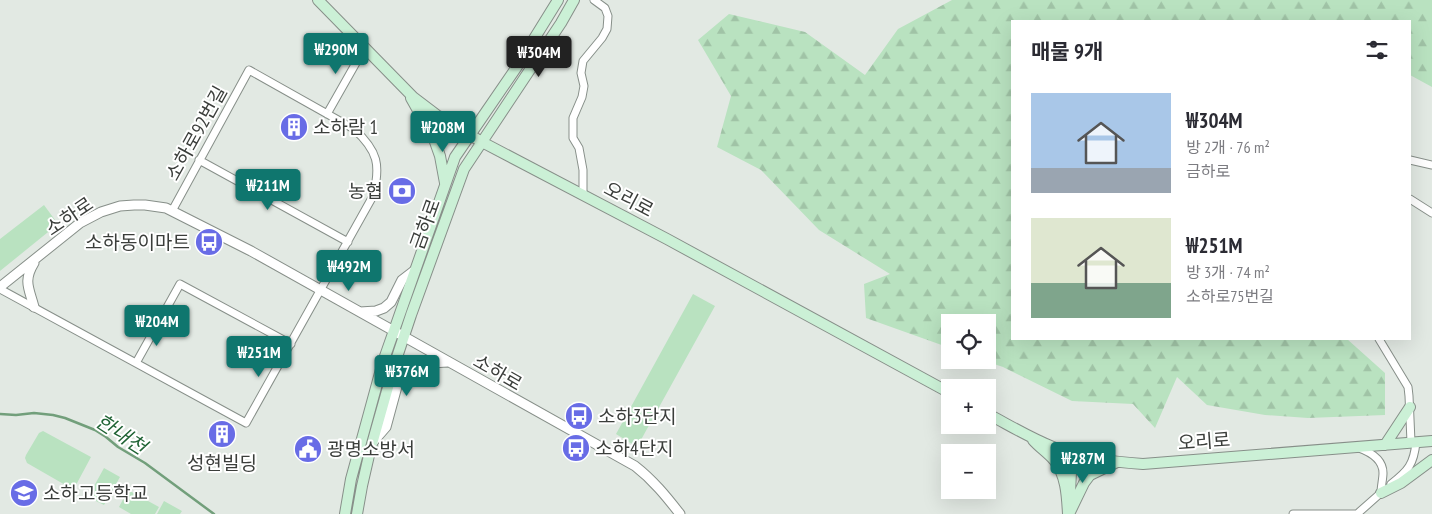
<!DOCTYPE html>
<html lang="ko">
<meta charset="utf-8">
<style>
:root{--surface:#fff;--page:#f7f7f7;--text:#2b2b33;--muted:#7c7c81;--accent:#0f766e}
body{margin:0;font-family:"PT Sans Narrow","Noto Sans KR",sans-serif;background:var(--page);color:var(--text);height:100vh;display:flex;flex-direction:column;font-size:19px;white-space:nowrap}
*{box-sizing:border-box;margin:0}
p{font-size:16px;color:var(--muted)}
.icon{flex:none;width:28px;height:28px;fill:none;stroke:currentColor;stroke-width:2;stroke-linecap:round;stroke-linejoin:round}
.map{position:relative;flex:1;overflow:hidden}
.drawer{position:absolute;left:1011px;top:20px;width:400px;height:320px;display:flex;flex-direction:column;background:var(--surface);border-radius:0px;box-shadow:0 5px 20px #0002}
.drawer>*{flex:none}
.fabs{position:absolute;left:941px;top:314px;display:grid;gap:10px}
.fabs a{display:grid;place-items:center;width:55px;height:55px;border-radius:0px;background:var(--surface);box-shadow:0 5px 20px #0002;font-size:25px}
.price{position:absolute;translate:-50% -42px;padding:0 11px;border-radius:5px;background:var(--accent);color:#fff;font-size:16px;line-height:32px;filter:drop-shadow(0 1px 2px #0008)}
.price::after{content:'';position:absolute;left:50%;top:30px;width:15px;height:11px;margin-left:-8px;background:inherit;clip-path:polygon(0 0,100% 0,50% 100%)}
.price.active{background:#222;color:#fff}
ul{padding:0;list-style:none}
li{display:flex;align-items:center;gap:15px;height:125px;padding:0 20px}
li span{display:grid;place-items:center;flex:none;width:140px;height:100px;border-radius:0px;color:#555}
li>.icon{margin-inline-start:auto}
span .icon{width:60px;height:60px;fill:#fffc;stroke-width:1}
li b{font-size:21px}
h2{display:flex;justify-content:space-between;align-items:center;height:60px;padding:0 20px;font-size:21px}
.map>svg:first-child{display:block}
.forest{fill:url(#forest-firs)}
.park{fill:#b9e2c0}
.lines{fill:none;stroke-linecap:round;stroke-linejoin:round}
.stream{stroke:#729f7b;stroke-width:2.5}
.minor-casing{stroke:#878f89;stroke-width:9}
.tertiary-casing{stroke:#878f89;stroke-width:11}
.secondary-casing{stroke:#878f89;stroke-width:12}
.minor{stroke:#fff;stroke-width:7}
.tertiary{stroke:#fff;stroke-width:9}
.secondary{stroke:#cbf0d6;stroke-width:10}
.labels{text-anchor:middle;stroke-width:4;stroke-linejoin:round;paint-order:stroke}
.poi-label{font-size:19px;fill:#3b3e3b;stroke:#fff;text-anchor:start}
.street-label{font-size:19px;fill:#3b3e3b;stroke:#fff}
.water-label{font-size:20px;font-style:italic;fill:#206435;stroke:#fff}
</style>
<div class="map">
<svg width="1432" height="514" viewBox="0 0 1432 514">
<defs>
<pattern id="forest-firs" width="22" height="20" patternUnits="userSpaceOnUse" patternTransform="scale(1.25)"><rect width="22" height="20" fill="#b9e2c0"/><path d="M5 1l3.5 6h-7zM16 11l3.5 6h-7z" fill="#a0c3a6"/></pattern>
</defs>
<rect width="100%" height="100%" fill="#e2e9e3"/>
<path class="forest" d="M 952,0 L 1432,0 L 1432,87 L 1410,75 L 1410,21 L 1012,21 L 1012,339 L 1347,339 L 1385,373 L 1385,415 L 1308,418 L 1265,415 L 1207,405 L 1177,377 L 1155,428 L 1133,404 L 1072,401 L 1003,367 L 982,360 L 988,360 L 988,322 L 950,322 L 950,348 L 866,318 L 864,284 L 890,274 L 819,230 L 761,170 L 717,147 L 731,96 L 698,40 L 729,14 L 805,32 L 865,75 L 898,29 Z"/>
<path class="park" d="M 44,205 L 58,224 L 0,271 L 0,239 Z
M 693,294 L 715,306 L 637,447 L 616,434 Z
M 43,431 L 91,457 L 76,485 L 67,486 L 27,463 L 25,458 L 26,455 L 39,433 Z
M 104,468 L 120,477 L 104,505 L 88,497 Z
M 128,490 L 159,507 L 155,514 L 131,514 L 119,507 Z
M 164,501 L 182,511 L 180,514 L 157,514 Z"/>
<g class="lines">
<path class="stream" d="M 0,414 L 16,415 L 34,413 L 53,415 L 65,418 L 95,430 L 106,437 L 118,447 L 145,463 L 214,514"/>
<defs>
<path id="minor" d="M 327,114 L 365,47
M 199,160 L 348,242
M 1410,160 L 1432,165
M 583,194 L 583,170 L 579,148 L 573,138 L 573,118 L 582,97 L 584,86 L 581,73 L 583,61 L 602,38 L 607,29 L 608,16 L 605,8 L 594,0
M 1410,199 L 1432,213
M 0,289 L 246,423 L 373,196 C 381,165 378,151 354,129 L 249,70 L 172,211
M 1379,339 L 1408,387 L 1409,396 L 1411,442
M 136,363 L 180,284 L 291,344
M 1359,448 C 1370,452 1383,459 1383,473 C 1383,479 1381,486 1381,493
M 1391,484 C 1408,471 1414,464 1416,442
M 1293,514 L 1357,514
M 1357,514 L 1383,491"/>
<path id="tertiary" d="M 0,287 L 80,223 L 101,212 L 120,206 L 134,205 L 145,205 L 166,208 L 251,251 L 635,466 C 653,480 666,496 680,514
M 34,307 C 29,288 23,281 34,263
M 360,312 L 376,311 L 384,308 L 391,302 L 402,280 L 415,270
M 373,442 L 386,427 L 402,368 C 414,357 416,362 430,363 C 436,363 442,362 448,362"/>
<path id="secondary" d="M 318,0 L 413,97 L 438,116 L 482,142 L 667,239 L 950,393
M 411,98 L 434,139 L 440,156 L 445,183
M 988,414 C 1009,425 1030,438 1053,447 C 1081,458 1113,462 1143,464 L 1432,441
M 1033,440 C 1039,447 1048,453 1054,460 C 1066,475 1067,495 1068,514
M 1385,445 L 1410,407
M 1070,492 L 1072,453
M 1381,493 L 1401,483 L 1432,460
M 345,514 L 351,479 L 383,362 L 455,157 L 516,68 L 558,0
M 357,514 L 362,486 L 370,451 L 394,366 L 411,315 L 464,169 L 561,23 L 574,0
M 1069,514 L 1084,483 L 1090,475 L 1117,462"/>
</defs>
<use href="#minor" class="minor-casing"/>
<use href="#tertiary" class="tertiary-casing"/>
<use href="#secondary" class="secondary-casing"/>
<use href="#minor" class="minor"/>
<use href="#tertiary" class="tertiary"/>
<use href="#secondary" class="secondary"/>
</g>
<defs>
<symbol id="building-disc" viewBox="-11 -11 22 22"><circle r="9.5" fill="#686ce6" stroke="#fff"/><path d="M-4-6H4V6H1V3H-1V6H-4ZM-2.5-4.3h1.7v1.8h-1.7ZM.8-4.3h1.7v1.8H.8ZM-2.5-1h1.7V.8h-1.7ZM.8-1h1.7V.8H.8Z" fill="#fff"/></symbol>
<symbol id="bank-disc" viewBox="-11 -11 22 22"><circle r="9.5" fill="#686ce6" stroke="#fff"/><path d="M-6-4H6V4H-6ZM0-2.3a2.3 2.3 0 1 0 0 4.6a2.3 2.3 0 1 0 0-4.6Z" fill="#fff"/></symbol>
<symbol id="bus-disc" viewBox="-11 -11 22 22"><circle r="9.5" fill="#686ce6" stroke="#fff"/><path d="M-5-6H5V4H4V6H2V4H-2V6H-4V4H-5ZM-3.5-4V0h7V-4ZM-3.5 1.2v1.5H-2V1.2ZM2 1.2v1.5H3.5V1.2Z" fill="#fff"/></symbol>
<symbol id="civic-disc" viewBox="-11 -11 22 22"><circle r="9.5" fill="#686ce6" stroke="#fff"/><path d="M-.6-6.5H3V-4.5H.6V-3L4-1V1h2V6H-6V1h2V-1L-.6-3ZM-1.2 2.5V6h2.4V2.5Z" fill="#fff"/></symbol>
<symbol id="school-disc" viewBox="-11 -11 22 22"><circle r="9.5" fill="#686ce6" stroke="#fff"/><path d="M0-5L7-2L0 1L-7-2ZM-4 1L0 2.5L4 1V4Q0 6-4 4Z" fill="#fff"/></symbol>
</defs>
<g fill-rule="evenodd">
<use href="#building-disc" x="278" y="111" width="32" height="32"/>
<use href="#bank-disc" x="386" y="175" width="32" height="32"/>
<use href="#bus-disc" x="193" y="226" width="32" height="32"/>
<use href="#bus-disc" x="563" y="400" width="32" height="32"/>
<use href="#building-disc" x="206" y="418" width="32" height="32"/>
<use href="#bus-disc" x="560" y="432" width="32" height="32"/>
<use href="#civic-disc" x="292" y="433" width="32" height="32"/>
<use href="#school-disc" x="8" y="477" width="32" height="32"/>
</g>
<g class="labels">
<g class="poi-label">
<text x="313" y="134">소하람 1</text>
<text x="383" y="198" text-anchor="end">농협</text>
<text x="190" y="249" text-anchor="end">소하동이마트</text>
<text x="598" y="423">소하3단지</text>
<text x="595" y="455">소하4단지</text>
<text x="327" y="456">광명소방서</text>
<text x="222" y="470" text-anchor="middle">성현빌딩</text>
<text x="43" y="500">소하고등학교</text>
</g>
<g class="street-label">
<text transform="translate(196 133) rotate(-61)" y="7">소하로92번길</text>
<text transform="translate(629 199) rotate(28)" y="7">오리로</text>
<text transform="translate(69 216) rotate(-34)" y="7">소하로</text>
<text transform="translate(425 224) rotate(-70)" y="7">금하로</text>
<text transform="translate(498 372) rotate(30)" y="7">소하로</text>
<text transform="translate(1204 441) rotate(-4)" y="7">오리로</text>
</g>
<g class="water-label">
<text transform="translate(121 434) rotate(33)" y="7">한내천</text>
</g>
</g>
</svg>
<div class="fabs">
<a><svg class="icon" aria-label="locate" viewBox="0 0 24 24"><circle cx="12" cy="12" r="6"/><path d="M12 2v4M12 18v4M2 12h4M18 12h4"/></svg></a>
<a>+</a>
<a>−</a>
</div>
<b class="price" style="left:336px;top:75px">₩290M</b>
<b class="price active" style="left:539px;top:78px">₩304M</b>
<b class="price" style="left:443px;top:153px">₩208M</b>
<b class="price" style="left:268px;top:211px">₩211M</b>
<b class="price" style="left:349px;top:292px">₩492M</b>
<b class="price" style="left:157px;top:347px">₩204M</b>
<b class="price" style="left:259px;top:378px">₩251M</b>
<b class="price" style="left:407px;top:397px">₩376M</b>
<b class="price" style="left:1083px;top:484px">₩287M</b>
<section class="drawer">
<h2>매물 9개<svg class="icon" aria-label="filters" viewBox="0 0 24 24"><path d="M4 7h16M4 17h16"/><circle cx="9" cy="7" r="2"/><circle cx="15" cy="17" r="2"/></svg></h2>
<ul>
<li><span style="background:linear-gradient(#a9c7e8 75%,#9aa5b1 0)"><svg class="icon" aria-label="home" viewBox="0 0 24 24"><path d="M3 11l9-7 9 7M6 9v11h12V9"/></svg></span><div><b>₩304M</b><p>방 2개 · 76 m²</p><p>금하로</p></div></li>
<li><span style="background:linear-gradient(#dfe7d0 65%,#7fa58c 0)"><svg class="icon" aria-label="home" viewBox="0 0 24 24"><path d="M3 11l9-7 9 7M6 9v11h12V9"/></svg></span><div><b>₩251M</b><p>방 3개 · 74 m²</p><p>소하로75번길</p></div></li>
</ul>
</section>
</div>
